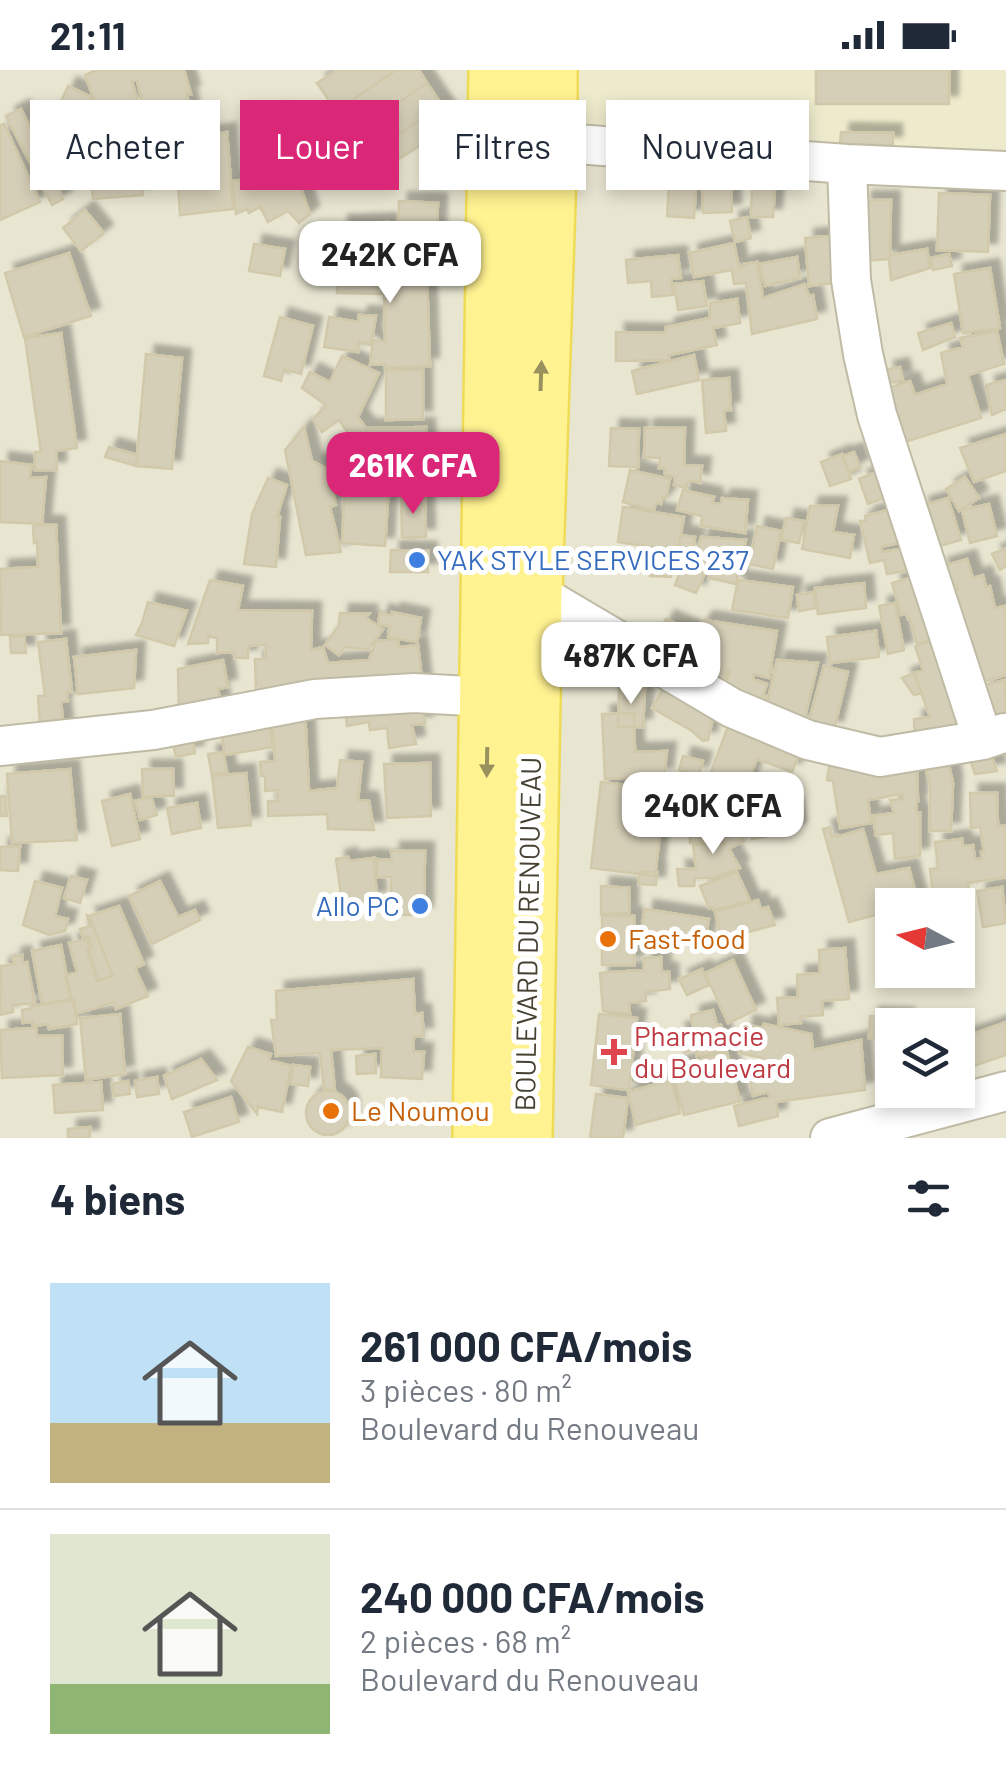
<!DOCTYPE html>
<html lang="fr">
<meta charset="utf-8">
<style>
:root{--surface:#fff;--page:#f2f2f3;--text:#1f2937;--muted:#747a83;--line:#e0e1e3;--accent:#db2777}
body{margin:0;font-family:Barlow,sans-serif;background:var(--page);color:var(--text);height:100vh;display:flex;flex-direction:column;font-size:38px;white-space:nowrap}
*{box-sizing:border-box;margin:0}
p{font-size:32px;color:var(--muted)}
.icon{flex:none;width:55px;height:55px;fill:none;stroke:currentColor;stroke-width:2;stroke-linecap:round;stroke-linejoin:round}
.map{position:relative;height:1068px;overflow:hidden}
.drawer{display:flex;flex-direction:column;background:var(--surface);flex:1}
.drawer>*{flex:none}
.guide{position:absolute;left:30px;top:30px;width:948px;height:90px;display:flex;gap:20px}
.needle{width:65px;rotate:277deg}
.fabs{position:absolute;left:875px;top:818px;display:grid;gap:20px}
.fabs a{display:grid;place-items:center;width:100px;height:100px;border-radius:0px;background:var(--surface);box-shadow:0 5px 15px #0003;font-size:50px}
.price{position:absolute;translate:-50% -85px;padding:0 22px;border-radius:20px;background:#fff;color:#222;font-size:32px;line-height:65px;filter:drop-shadow(0 2px 5px #0008)}
.price::after{content:'';position:absolute;left:50%;top:60px;width:30px;height:22px;margin-left:-15px;background:inherit;clip-path:polygon(0 0,100% 0,50% 100%)}
.price.on{background:var(--accent);color:#fff}
ul{padding:0;list-style:none}
li{display:flex;align-items:center;gap:30px;height:250px;padding:0 50px}
li+li{border-top:2px solid var(--line)}
li span{display:grid;place-items:center;flex:none;width:280px;height:200px;border-radius:0px;color:#555}
li>.icon{margin-inline-start:auto}
span .icon{width:120px;height:120px;fill:#fffc;stroke-width:1}
li b{font-size:42px}
h2{display:flex;justify-content:space-between;align-items:center;height:120px;padding:0 50px;font-size:42px}
.tag{padding:0 35px;border-radius:0px;background:var(--surface);box-shadow:0 5px 15px #0003;font-size:35px;line-height:90px}
.tag.on{background:var(--accent);color:#fff}
.status{display:flex;justify-content:space-between;align-items:center;height:70px;padding:0 50px;background:var(--surface);direction:ltr}
.status svg{height:28px;fill:currentColor}
.map>svg:first-child{display:block}
.residential{fill:#e8e5d1;fill-rule:evenodd}
.education{fill:#eeeacc}
.building{fill:#d6cfb8;stroke:#d1c9aa;stroke-width:2.5;filter:url(#shadow)}
.lines{fill:none;stroke-linecap:round;stroke-linejoin:round}
.street-casing{stroke:#c0bba5;stroke-width:42}
.primary-casing{stroke:#eedb56;stroke-width:60}
.street{stroke:#fff;stroke-width:38}
.primary{stroke:#fff291;stroke-width:55}
.oneway{fill:#99915d}
.shop-dot{fill:#3f7fe0;stroke:#fff;stroke-width:4}
.food-dot{fill:#e8710a;stroke:#fff;stroke-width:4}
.health-dot{fill:#e0444e;stroke:#fff;stroke-width:4}
.labels{text-anchor:middle;stroke-width:10;stroke-linejoin:round;paint-order:stroke}
.shop-label{font-size:28px;fill:#366cbe;stroke:#fff;text-anchor:start}
.street-label{font-size:28px;fill:#464233;stroke:#fff}
.food-label{font-size:28px;fill:#c56008;stroke:#fff;text-anchor:start}
.health-label{font-size:28px;fill:#be3a42;stroke:#fff;text-anchor:start}
</style>
<div class="status"><b>21:11</b><svg viewBox="0 0 49 12"><path d="M0 12V9h3v3zM5 12V6h3v6zM10 12V3h3v9zM15 12V0h3v12zM26 1h20v11H26zM47 4h2v5h-2z"/></svg></div>
<div class="map">
<svg width="1006" height="1068" viewBox="0 0 1006 1068">
<defs>
<filter id="shadow"><feDropShadow dx="9" dy="-9" stdDeviation="2.5" flood-color="#0004"/></filter>
</defs>
<rect width="100%" height="100%" fill="#f3f1e3"/>
<path class="residential" d="M 0,0 L 1006,0 L 1006,1068 L 0,1068 ZM 892,835 L 958,835 L 958,900 L 892,900 ZM 892,955 L 958,955 L 958,1020 L 892,1020 Z"/>
<path class="education" d="M 566,0 L 1006,0 L 1006,86 L 562,64 Z"/>
<path class="building" d="M 97,0 L 184,0 L 191,24 L 187,24 L 194,62 L 168,68 L 171,80 L 157,84 L 152,70 L 157,68 L 154,59 L 157,58 L 153,49 L 156,48 L 151,34 L 143,37 L 137,10 L 132,11 L 138,32 L 100,46 L 85,5 Z
M 337,0 L 396,0 L 336,41 L 317,13 Z
M 396,0 L 419,0 L 427,13 L 352,65 L 336,41 Z
M 816,0 L 949,0 L 949,34 L 816,34 Z
M 427,13 L 442,35 L 365,87 L 352,65 Z
M 68,16 L 92,27 L 72,71 L 76,83 L 57,92 L 49,77 L 68,69 L 48,60 Z
M 442,35 L 454,53 L 376,104 L 365,87 Z
M 21,39 L 39,75 L 41,74 L 46,84 L 43,85 L 63,129 L 52,135 L 6,46 Z
M 278,42 L 286,55 L 256,72 L 249,60 Z
M 143,48 L 156,91 L 137,97 L 132,83 L 126,85 L 117,57 Z
M 4,54 L 40,132 L 0,150 L 0,55 Z
M 100,59 L 104,79 L 82,83 L 79,64 Z
M 227,62 L 233,139 L 180,145 L 175,69 Z
M 841,62 L 893,63 L 893,75 L 840,74 Z
M 141,100 L 143,125 L 93,129 L 90,104 Z
M 296,104 L 310,144 L 299,153 L 288,141 L 268,152 L 260,137 L 249,143 L 247,139 L 236,144 L 233,111 L 248,109 L 249,115 L 273,105 L 277,113 Z
M 731,115 L 732,142 L 703,143 L 702,117 Z
M 669,116 L 696,117 L 694,148 L 667,146 Z
M 752,117 L 775,118 L 773,147 L 751,147 Z
M 939,123 L 990,125 L 988,182 L 937,180 Z
M 863,130 L 891,130 L 890,185 L 927,179 L 930,198 L 891,210 L 889,189 L 863,191 Z
M 399,131 L 438,133 L 435,204 L 396,202 Z
M 85,140 L 104,163 L 81,181 L 63,158 Z
M 747,147 L 751,168 L 735,172 L 730,151 Z
M 388,152 L 389,171 L 340,173 L 339,154 Z
M 301,165 L 335,167 L 333,193 L 300,190 Z
M 830,166 L 834,213 L 809,216 L 805,168 Z
M 734,173 L 739,198 L 744,196 L 744,194 L 757,192 L 763,228 L 805,214 L 809,226 L 813,225 L 817,249 L 752,264 L 746,213 L 734,214 L 732,200 L 694,207 L 689,183 Z
M 254,174 L 285,179 L 280,206 L 249,201 Z
M 337,180 L 393,180 L 392,208 L 427,208 L 430,296 L 385,298 L 385,294 L 370,295 L 373,270 L 385,272 L 384,224 L 337,223 Z
M 69,183 L 91,246 L 24,267 L 5,203 Z
M 949,184 L 952,196 L 933,200 L 931,188 Z
M 678,185 L 681,208 L 671,209 L 673,225 L 652,227 L 651,211 L 628,213 L 626,190 Z
M 797,187 L 800,208 L 765,216 L 759,194 Z
M 990,198 L 1000,258 L 963,263 L 954,204 Z
M 703,211 L 707,236 L 678,240 L 674,214 Z
M 737,229 L 740,253 L 713,258 L 717,275 L 669,285 L 670,290 L 616,291 L 616,262 L 666,263 L 666,257 L 710,248 L 710,233 Z
M 359,245 L 376,246 L 371,275 L 359,272 L 358,282 L 324,277 L 329,247 L 358,252 Z
M 280,247 L 313,256 L 301,304 L 284,299 L 281,311 L 264,306 Z
M 951,253 L 955,267 L 923,280 L 918,263 Z
M 997,261 L 1004,294 L 968,305 L 981,348 L 905,372 L 888,318 L 910,311 L 915,325 L 947,314 L 941,283 L 963,277 L 960,268 Z
M 61,263 L 77,378 L 56,381 L 57,400 L 35,400 L 35,382 L 41,382 L 25,268 Z
M 146,284 L 182,288 L 172,399 L 136,396 Z
M 694,285 L 699,310 L 637,324 L 632,301 Z
M 342,286 L 379,303 L 358,347 L 366,358 L 426,357 L 427,409 L 405,409 L 405,389 L 366,389 L 339,350 L 322,362 L 313,349 L 326,335 L 302,318 L 310,302 L 330,312 Z
M 900,297 L 903,310 L 888,313 L 885,300 Z
M 386,300 L 423,300 L 423,349 L 386,350 Z
M 729,308 L 731,340 L 724,341 L 726,361 L 706,363 L 702,310 Z
M 1006,310 L 1006,339 L 992,345 L 986,315 Z
M 304,357 L 312,391 L 328,399 L 336,435 L 330,437 L 341,482 L 306,485 L 285,380 Z
M 611,358 L 639,359 L 638,397 L 609,396 Z
M 645,358 L 685,358 L 684,395 L 702,396 L 700,413 L 689,410 L 686,418 L 674,415 L 675,407 L 665,404 L 665,398 L 659,398 L 660,388 L 644,387 Z
M 1006,364 L 1006,401 L 974,412 L 960,378 Z
M 109,377 L 137,385 L 136,396 L 105,387 Z
M 854,382 L 860,397 L 849,402 L 843,386 Z
M 842,384 L 851,409 L 830,416 L 821,392 Z
M 0,391 L 32,395 L 29,408 L 46,407 L 42,454 L 0,452 Z
M 630,400 L 670,409 L 666,428 L 663,427 L 661,434 L 656,433 L 654,440 L 623,432 Z
M 879,401 L 888,427 L 868,434 L 859,409 Z
M 965,407 L 979,428 L 959,441 L 946,419 Z
M 268,408 L 287,415 L 277,447 L 280,447 L 276,497 L 244,494 L 252,444 Z
M 345,411 L 389,414 L 385,476 L 342,473 Z
M 683,420 L 714,427 L 712,433 L 721,434 L 722,428 L 748,430 L 745,463 L 701,456 L 702,446 L 677,440 Z
M 425,426 L 426,467 L 402,468 L 401,427 Z
M 948,428 L 961,470 L 933,478 L 920,436 Z
M 989,434 L 997,466 L 970,473 L 962,440 Z
M 810,436 L 838,436 L 833,462 L 854,465 L 850,488 L 802,479 Z
M 623,437 L 684,447 L 678,481 L 618,472 Z
M 895,438 L 902,472 L 881,477 L 882,482 L 906,478 L 910,500 L 887,504 L 884,490 L 870,493 L 860,451 L 866,451 L 865,446 Z
M 786,448 L 804,451 L 799,473 L 781,470 Z
M 33,455 L 56,455 L 61,563 L 1,565 L 0,499 L 38,497 L 37,472 L 34,473 Z
M 757,456 L 781,461 L 773,499 L 749,494 Z
M 681,465 L 695,467 L 693,483 L 678,481 Z
M 701,467 L 746,470 L 736,514 L 709,508 L 712,497 L 695,493 Z
M 1006,478 L 1006,496 L 1000,500 L 992,484 Z
M 391,480 L 428,481 L 428,502 L 390,502 Z
M 651,480 L 673,483 L 671,507 L 650,506 Z
M 967,489 L 973,508 L 983,505 L 986,517 L 990,516 L 995,538 L 1005,536 L 1006,540 L 1006,605 L 981,613 L 949,524 L 958,520 L 957,515 L 946,518 L 939,497 Z
M 683,493 L 705,503 L 696,523 L 675,515 Z
M 916,506 L 934,569 L 917,574 L 910,549 L 908,549 L 906,544 L 901,545 L 892,513 Z
M 210,510 L 243,516 L 238,540 L 312,541 L 311,580 L 323,577 L 328,593 L 369,590 L 376,571 L 398,569 L 399,577 L 418,575 L 423,619 L 256,622 L 255,589 L 266,589 L 266,575 L 248,576 L 248,588 L 235,588 L 235,582 L 217,583 L 217,568 L 208,566 L 208,573 L 188,574 Z
M 738,510 L 793,517 L 788,548 L 732,540 Z
M 864,513 L 866,538 L 818,544 L 815,518 Z
M 814,522 L 816,538 L 799,541 L 797,525 Z
M 148,532 L 187,541 L 174,576 L 136,565 L 142,553 Z
M 895,533 L 904,580 L 888,584 L 879,536 Z
M 392,542 L 421,548 L 417,572 L 388,567 L 390,556 L 378,554 L 380,543 L 392,546 Z
M 340,543 L 369,544 L 366,548 L 383,559 L 368,580 L 345,577 L 339,585 L 325,575 L 339,555 Z
M 666,549 L 694,561 L 677,594 L 650,580 Z
M 704,550 L 777,561 L 769,608 L 754,604 L 753,609 L 767,614 L 763,625 L 767,626 L 763,641 L 722,626 L 730,601 L 728,600 L 720,625 L 707,619 L 715,588 L 685,583 Z
M 876,561 L 879,587 L 830,593 L 827,567 Z
M 24,566 L 26,583 L 11,583 L 10,567 Z
M 66,569 L 72,622 L 67,622 L 68,631 L 61,632 L 65,667 L 41,668 L 38,626 L 45,626 L 38,572 Z
M 935,571 L 965,658 L 915,672 L 914,649 L 930,647 L 914,603 L 923,600 L 915,576 Z
M 136,580 L 134,618 L 78,624 L 74,587 Z
M 223,590 L 228,617 L 218,619 L 223,643 L 179,651 L 178,599 Z
M 777,590 L 818,593 L 803,655 L 765,642 Z
M 824,596 L 848,602 L 834,660 L 808,654 Z
M 914,603 L 922,623 L 914,625 L 902,608 Z
M 1005,610 L 1006,657 L 995,660 L 981,616 Z
M 666,614 L 714,643 L 708,670 L 703,671 L 692,661 L 652,638 Z
M 619,616 L 645,618 L 643,657 L 618,657 Z
M 421,627 L 425,654 L 412,655 L 416,674 L 389,678 L 387,658 L 370,660 L 369,652 L 347,656 L 345,638 Z
M 305,642 L 309,721 L 337,718 L 340,690 L 362,692 L 358,730 L 369,731 L 374,760 L 328,759 L 327,744 L 268,746 L 268,731 L 278,731 L 278,720 L 265,721 L 265,706 L 261,706 L 260,692 L 275,691 L 272,646 Z
M 634,643 L 635,682 L 667,681 L 664,706 L 605,709 L 602,644 Z
M 268,646 L 273,677 L 225,685 L 220,654 Z
M 730,651 L 799,685 L 792,702 L 757,689 L 747,715 L 742,713 L 737,724 L 716,716 L 720,705 L 711,702 Z
M 191,662 L 195,683 L 176,687 L 171,666 Z
M 989,679 L 997,701 L 975,704 L 969,686 Z
M 223,682 L 227,702 L 212,705 L 208,684 Z
M 683,686 L 703,691 L 699,705 L 679,700 Z
M 948,690 L 953,713 L 951,761 L 930,761 L 930,715 L 925,696 Z
M 830,691 L 917,697 L 918,731 L 916,731 L 917,744 L 920,743 L 920,786 L 895,789 L 893,763 L 876,765 L 873,746 L 894,743 L 890,730 L 903,729 L 902,724 L 868,730 L 871,753 L 840,758 L 833,711 L 827,710 Z
M 430,693 L 431,746 L 387,748 L 384,694 Z
M 70,699 L 77,770 L 12,773 L 7,704 Z
M 142,699 L 173,699 L 174,726 L 143,726 Z
M 246,703 L 251,755 L 218,758 L 212,706 Z
M 601,712 L 665,720 L 655,806 L 591,798 Z
M 970,723 L 997,723 L 998,756 L 1006,756 L 1006,807 L 968,813 L 969,819 L 933,824 L 930,799 L 938,798 L 935,772 L 962,769 L 963,776 L 973,775 L 975,789 L 982,789 L 981,782 L 984,782 L 980,757 L 971,758 Z
M 130,724 L 140,769 L 112,776 L 102,731 Z
M 0,726 L 5,726 L 7,746 L 0,746 Z
M 151,727 L 157,745 L 140,750 L 135,731 Z
M 714,727 L 715,772 L 690,773 L 689,728 Z
M 764,728 L 767,742 L 743,747 L 740,733 Z
M 726,732 L 732,750 L 715,754 L 714,733 Z
M 197,733 L 201,758 L 172,764 L 167,738 Z
M 793,738 L 797,761 L 752,769 L 745,749 Z
M 736,751 L 744,771 L 729,779 L 740,798 L 712,808 L 695,808 L 694,816 L 679,816 L 677,799 L 696,799 L 693,775 L 725,774 L 718,758 Z
M 830,757 L 832,766 L 837,765 L 837,767 L 863,759 L 876,804 L 909,798 L 919,835 L 892,835 L 892,854 L 884,855 L 883,843 L 849,852 L 823,759 Z
M 20,776 L 18,801 L 0,800 L 0,777 Z
M 391,781 L 425,781 L 424,845 L 390,845 L 391,807 L 377,807 L 377,789 L 392,790 Z
M 348,787 L 349,791 L 374,788 L 377,830 L 342,832 L 336,789 Z
M 640,802 L 657,802 L 656,815 L 639,814 Z
M 737,802 L 750,831 L 714,840 L 713,837 L 709,838 L 700,816 Z
M 71,806 L 87,810 L 80,833 L 64,828 Z
M 35,811 L 62,818 L 55,846 L 68,849 L 65,861 L 49,865 L 23,855 Z
M 160,811 L 178,847 L 195,840 L 200,850 L 152,874 L 129,826 Z
M 601,816 L 629,818 L 629,843 L 601,844 Z
M 1002,817 L 1006,853 L 983,857 L 977,821 Z
M 758,830 L 761,839 L 768,837 L 775,855 L 722,869 L 715,842 Z
M 119,836 L 144,894 L 135,898 L 148,926 L 116,939 L 114,932 L 76,944 L 65,906 L 77,902 L 69,873 L 87,869 L 90,879 L 87,880 L 97,911 L 113,906 L 89,846 Z
M 645,839 L 709,849 L 705,872 L 641,861 Z
M 87,845 L 89,846 L 113,906 L 98,910 L 89,879 L 92,878 L 89,867 L 83,868 L 80,859 L 90,856 Z
M 602,846 L 634,846 L 634,895 L 602,895 Z
M 61,875 L 71,929 L 42,934 L 32,881 Z
M 845,878 L 849,929 L 822,931 L 823,945 L 800,947 L 801,953 L 779,955 L 777,928 L 798,927 L 797,905 L 820,903 L 819,880 Z
M 22,885 L 23,893 L 27,892 L 35,933 L 13,935 L 13,942 L 0,945 L 1,896 L 14,894 L 12,887 Z
M 661,887 L 662,902 L 669,902 L 670,919 L 645,922 L 646,931 L 629,933 L 630,944 L 603,941 L 600,903 L 644,900 L 643,888 Z
M 733,890 L 756,940 L 728,953 L 705,903 Z
M 702,899 L 709,915 L 687,925 L 679,909 Z
M 413,909 L 415,944 L 422,943 L 424,966 L 414,966 L 413,982 L 424,982 L 422,1009 L 381,1007 L 382,978 L 331,980 L 335,1021 L 324,1019 L 320,983 L 276,986 L 271,950 L 277,950 L 276,921 Z
M 74,930 L 77,954 L 49,959 L 48,954 L 33,956 L 33,952 L 23,953 L 22,940 L 33,938 L 32,936 Z
M 713,940 L 717,955 L 721,955 L 725,980 L 697,986 L 691,945 Z
M 120,944 L 125,1004 L 86,1010 L 80,948 Z
M 599,944 L 637,948 L 629,1020 L 591,1015 Z
M 870,946 L 905,947 L 904,955 L 892,955 L 892,969 L 869,968 Z
M 1006,952 L 1006,985 L 968,998 L 958,969 Z
M 745,954 L 762,958 L 764,954 L 811,964 L 813,980 L 861,970 L 865,1020 L 776,1032 L 778,1046 L 739,1056 L 734,1036 L 770,1027 L 768,1022 L 753,1026 L 749,1007 L 764,1003 L 765,1006 L 789,1000 L 787,992 L 781,990 L 771,1001 L 761,998 L 763,988 L 739,983 Z
M 36,958 L 37,966 L 62,966 L 63,1005 L 2,1008 L 0,960 Z
M 693,958 L 696,979 L 684,982 L 676,962 Z
M 248,977 L 271,984 L 269,990 L 291,996 L 282,1042 L 258,1037 L 257,1044 L 231,1011 Z
M 727,982 L 740,1031 L 684,1045 L 671,997 Z
M 375,984 L 376,1003 L 357,1004 L 356,986 Z
M 201,989 L 217,1010 L 172,1029 L 164,1006 Z
M 293,995 L 310,997 L 308,1016 L 291,1014 Z
M 157,1007 L 159,1024 L 137,1027 L 135,1011 Z
M 671,1010 L 680,1043 L 636,1055 L 628,1022 Z
M 128,1011 L 130,1024 L 114,1026 L 112,1014 Z
M 101,1012 L 103,1040 L 55,1043 L 53,1015 Z
M306 1043a22 22 0 1 1 44 0a22 22 0 1 1-44 0Z
M 596,1024 L 628,1028 L 623,1068 L 590,1068 Z
M 231,1027 L 239,1052 L 192,1067 L 184,1042 Z
M 90,1057 L 90,1068 L 68,1068 L 68,1059 Z"/>
<g class="lines">
<defs>
<path id="street" d="M 549,72 L 847,94 L 1006,101
M 847,94 L 851,210 L 863,284 L 877,345 L 983,670
M 534,521 L 732,638 L 808,670 L 880,687 L 983,670 L 1004,663
M 0,676 L 153,660 L 315,629 L 414,623 L 488,627
M 830,1068 L 1006,1021"/>
<path id="primary" d="M 481,1068 L 497,0
M 524,1068 L 534,521 L 549,72 L 549,0"/>
</defs>
<use href="#street" class="street-casing"/>
<use href="#primary" class="primary-casing"/>
<use href="#street" class="street"/>
<use href="#primary" class="primary"/>
</g>
<defs><path id="oneway-solid" d="M-6-.8H1V-3.2L6.5 0L1 3.2V.8H-6Z" transform="scale(2.5)"/></defs>
<g class="oneway">
<use href="#oneway-solid" transform="translate(541 306) rotate(-88)"/>
<use href="#oneway-solid" transform="translate(487 692) rotate(91)"/>
</g>
<g class="shop-dot">
<circle cx="417" cy="490" r="10"/>
<circle cx="420" cy="836" r="10"/>
</g>
<g class="food-dot">
<circle cx="608" cy="869" r="10"/>
<circle cx="331" cy="1041" r="10"/>
</g>
<path class="health-dot" d="M609 967h10v10h10v10h-10v10h-10v-10h-10v-10h10z"/>
<g class="labels">
<g class="shop-label">
<text x="437" y="500">YAK STYLE SERVICES 237</text>
<text x="400" y="846" text-anchor="end">Allo PC</text>
</g>
<g class="street-label">
<text transform="translate(528 864) rotate(-89)" y="10">BOULEVARD DU RENOUVEAU</text>
</g>
<g class="food-label">
<text x="628" y="879">Fast-food</text>
<text x="351" y="1051">Le Noumou</text>
</g>
<g class="health-label">
<text x="634" y="976">Pharmacie<tspan x="634" dy="32">du Boulevard</tspan></text>
</g>
</g>
</svg>
<div class="fabs">
<a><svg class="needle" viewBox="-14 -14 28 28"><path d="M0-13l5 13h-10z" fill="#e53935"/><path d="M0 13l5-13h-10z" fill="#747a83"/></svg></a>
<a><svg class="icon" aria-label="layers" viewBox="0 0 24 24"><path d="M12 4l9 5-9 5-9-5zM3 14l9 5 9-5"/></svg></a>
</div>
<b class="price" style="left:390px;top:236px">242K CFA</b>
<b class="price on" style="left:413px;top:447px">261K CFA</b>
<b class="price" style="left:631px;top:637px">487K CFA</b>
<b class="price" style="left:713px;top:787px">240K CFA</b>
<div class="guide">
<a class="tag">Acheter</a>
<a class="tag on">Louer</a>
<a class="tag">Filtres</a>
<a class="tag">Nouveau</a>
</div>
</div>
<section class="drawer">
<h2>4 biens<svg class="icon" aria-label="filters" viewBox="0 0 24 24"><path d="M4 7h16M4 17h16"/><circle cx="9" cy="7" r="2"/><circle cx="15" cy="17" r="2"/></svg></h2>
<ul>
<li><span style="background:linear-gradient(#bfe0f5 70%,#c2b280 0)"><svg class="icon" aria-label="home" viewBox="0 0 24 24"><path d="M3 11l9-7 9 7M6 9v11h12V9"/></svg></span><div><b>261 000 CFA/mois</b><p>3 pièces · 80 m²</p><p>Boulevard du Renouveau</p></div></li>
<li><span style="background:linear-gradient(#dfe7d0 75%,#8fb573 0)"><svg class="icon" aria-label="home" viewBox="0 0 24 24"><path d="M3 11l9-7 9 7M6 9v11h12V9"/></svg></span><div><b>240 000 CFA/mois</b><p>2 pièces · 68 m²</p><p>Boulevard du Renouveau</p></div></li>
</ul>
</section>
